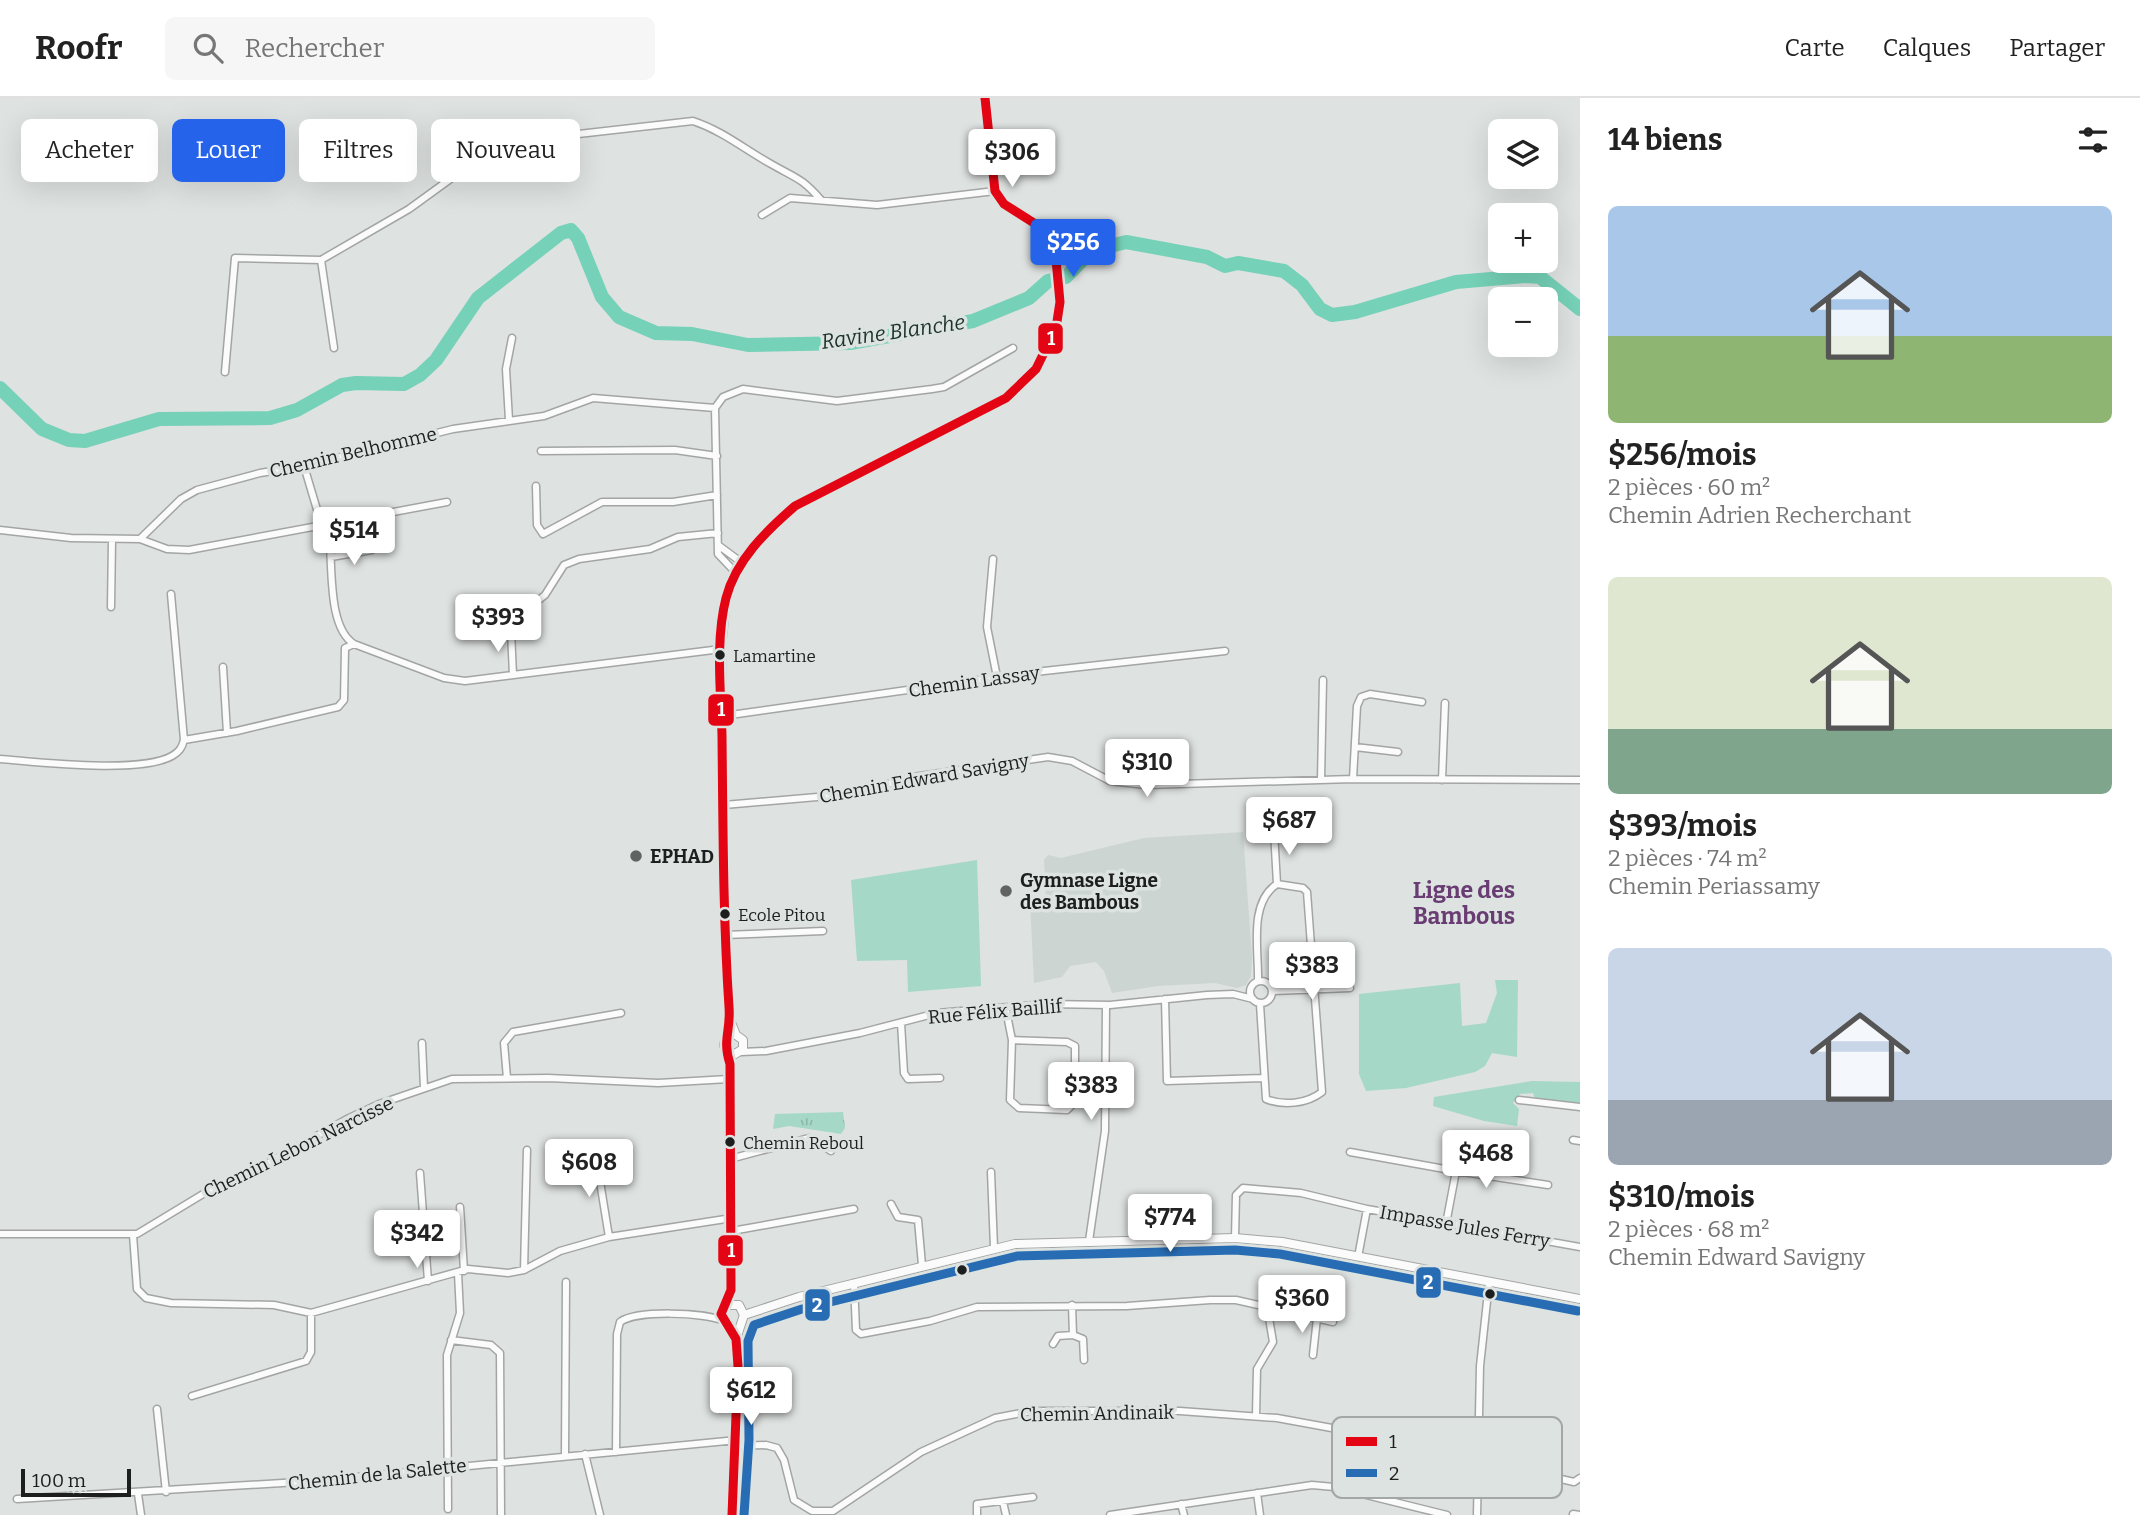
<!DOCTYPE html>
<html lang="fr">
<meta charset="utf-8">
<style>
:root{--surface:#fff;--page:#f6f6f6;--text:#222;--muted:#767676;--line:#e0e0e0;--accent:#2563eb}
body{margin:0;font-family:Bitter,serif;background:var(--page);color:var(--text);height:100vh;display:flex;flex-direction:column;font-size:26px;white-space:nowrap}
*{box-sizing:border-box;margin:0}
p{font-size:23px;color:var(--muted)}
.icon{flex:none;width:38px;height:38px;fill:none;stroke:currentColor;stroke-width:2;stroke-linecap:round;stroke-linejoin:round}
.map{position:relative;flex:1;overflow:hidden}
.details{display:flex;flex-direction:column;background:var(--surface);width:560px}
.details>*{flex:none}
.banner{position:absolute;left:21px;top:21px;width:665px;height:63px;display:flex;gap:14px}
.tools{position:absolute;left:1488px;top:21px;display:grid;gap:14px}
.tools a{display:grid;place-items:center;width:70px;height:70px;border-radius:10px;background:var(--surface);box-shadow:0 7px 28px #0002;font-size:35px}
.scale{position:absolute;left:21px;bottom:18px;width:110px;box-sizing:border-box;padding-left:7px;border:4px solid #1d1f1e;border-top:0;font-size:19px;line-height:24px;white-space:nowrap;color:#1d1f1e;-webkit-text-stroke:5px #dde3e0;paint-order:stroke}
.price{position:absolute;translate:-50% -60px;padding:0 16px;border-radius:7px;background:#fff;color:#222;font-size:23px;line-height:46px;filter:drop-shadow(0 2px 4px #0008)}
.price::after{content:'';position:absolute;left:50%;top:42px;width:21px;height:16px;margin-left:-10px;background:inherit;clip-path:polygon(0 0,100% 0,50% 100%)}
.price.on{background:var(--accent);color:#fff}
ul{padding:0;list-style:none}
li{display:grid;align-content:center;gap:14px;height:371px;padding:0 28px}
li span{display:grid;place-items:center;height:217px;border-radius:10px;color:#555}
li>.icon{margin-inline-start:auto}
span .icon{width:126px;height:126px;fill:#fffc;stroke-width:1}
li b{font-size:30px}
h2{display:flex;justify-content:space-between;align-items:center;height:84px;padding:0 28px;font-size:30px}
.tag{padding:0 24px;border-radius:10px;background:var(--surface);box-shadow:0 7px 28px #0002;font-size:24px;line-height:63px}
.tag.on{background:var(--accent);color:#fff}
header{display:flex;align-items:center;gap:42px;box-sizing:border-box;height:98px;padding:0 35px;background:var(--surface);border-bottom:2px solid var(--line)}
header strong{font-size:33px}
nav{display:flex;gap:38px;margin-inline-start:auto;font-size:24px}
.search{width:490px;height:63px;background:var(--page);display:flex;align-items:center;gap:18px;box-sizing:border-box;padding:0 24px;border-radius:10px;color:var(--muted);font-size:26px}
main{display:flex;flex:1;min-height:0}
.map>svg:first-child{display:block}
.built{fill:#ccd5d2}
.green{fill:#a5d8c7}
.park{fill:url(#park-tufts)}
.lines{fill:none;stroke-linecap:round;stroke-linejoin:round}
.river{stroke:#75d1b7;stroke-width:14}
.street-casing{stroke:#a3a5a4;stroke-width:9}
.secondary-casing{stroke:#a3a5a4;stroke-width:10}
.street{stroke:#fafbfa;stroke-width:6}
.secondary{stroke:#fafbfa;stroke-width:8}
.bus-1-casing{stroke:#dde3e0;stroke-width:14}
.bus-2-casing{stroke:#dde3e0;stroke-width:14}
.bus-1{stroke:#e30513;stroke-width:9}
.bus-2{stroke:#286db4;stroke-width:9}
.bus-dot{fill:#1d1f1e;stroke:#dde3e0;stroke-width:2.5}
.poi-dot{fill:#616362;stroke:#dde3e0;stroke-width:2.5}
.labels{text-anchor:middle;stroke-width:7;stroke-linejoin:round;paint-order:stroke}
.bus-label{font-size:17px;fill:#1d1f1e;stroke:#dde3e0;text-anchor:start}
.street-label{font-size:19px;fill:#1d1f1e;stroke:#dde3e0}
.poi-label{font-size:19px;font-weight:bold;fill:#1d1f1e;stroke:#dde3e0;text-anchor:start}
.water-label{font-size:21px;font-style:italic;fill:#1c322b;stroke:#dde3e0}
.quarter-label{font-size:23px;font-weight:bold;fill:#693d73;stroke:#dde3e0}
.key{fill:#dde3e0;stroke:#a3a8a6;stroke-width:2}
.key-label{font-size:19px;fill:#1d1f1e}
.line-badge{stroke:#dde3e0;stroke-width:2.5}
.badge-label{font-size:19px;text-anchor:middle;font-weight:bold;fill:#fff}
</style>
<header>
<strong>Roofr</strong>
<div class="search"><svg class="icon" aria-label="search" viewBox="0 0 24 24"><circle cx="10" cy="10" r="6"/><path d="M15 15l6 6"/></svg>Rechercher</div>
<nav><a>Carte</a><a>Calques</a><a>Partager</a></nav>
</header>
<main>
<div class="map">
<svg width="1580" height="1417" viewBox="0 0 1580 1417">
<defs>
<pattern id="park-tufts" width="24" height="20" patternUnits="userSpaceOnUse" patternTransform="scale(1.75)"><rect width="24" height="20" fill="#a5d8c7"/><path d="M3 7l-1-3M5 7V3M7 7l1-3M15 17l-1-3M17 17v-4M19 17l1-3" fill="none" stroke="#8eb9aa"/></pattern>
</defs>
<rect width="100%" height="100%" fill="#dee2e0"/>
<path class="built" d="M 1243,734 L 1252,860 L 1251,878 L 1246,887 L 1237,890 L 1215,885 L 1158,888 L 1112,895 L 1104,873 L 1096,864 L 1070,868 L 1062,879 L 1034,885 L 1030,803 L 1046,803 L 1044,762 L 1048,757 L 1061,760 L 1144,740 Z"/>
<path class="green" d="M 977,762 L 981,888 L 908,894 L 907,862 L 857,863 L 851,782 Z
M 1495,882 L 1518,882 L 1517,959 L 1492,955 L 1485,968 L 1475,974 L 1406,990 L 1366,993 L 1359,976 L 1359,896 L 1460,885 L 1462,928 L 1486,925 L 1497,895 Z
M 1532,983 L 1580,984 L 1580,1005 L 1535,1001 L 1533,995 L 1520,996 L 1513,1005 L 1519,1011 L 1517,1028 L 1484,1023 L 1433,1008 L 1434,999 Z"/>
<path class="park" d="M 843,1014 L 845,1030 L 841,1036 L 789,1028 L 773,1031 L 775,1016 Z"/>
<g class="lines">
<path class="river" d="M 0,290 L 42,331 L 69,342 L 85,343 L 159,321 L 270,320 L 297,312 L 342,287 L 356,285 L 404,286 L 420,277 L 436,262 L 478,200 L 561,135 L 571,132 L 578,140 L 602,199 L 619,219 L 656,235 L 692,236 L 748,247 L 850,245 L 973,223 L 1029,200 L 1048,183 L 1066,179 L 1091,153 L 1126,144 L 1207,159 L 1225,168 L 1238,165 L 1284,173 L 1302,187 L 1320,211 L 1332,217 L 1355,214 L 1456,184 L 1526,178 L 1540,179 L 1580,211"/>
<defs>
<path id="street" d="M 762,117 L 790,100 L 877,107 L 995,93
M 321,162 L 334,250
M 225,274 L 235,160 L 321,162 L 409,111 L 500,45 L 693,23 C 723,33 744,51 771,66 C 795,80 801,79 821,102
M 715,310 L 723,299 L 743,291 L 837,303 L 932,291 L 944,289 L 1013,250
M 509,322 L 506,271 L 512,240
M 541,353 L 675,352 L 717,358
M 304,368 L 321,425 L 329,437 C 333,467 327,529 354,546 L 444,580 L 465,583 L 721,551
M 536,388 L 537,427 L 543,436 L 602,404 L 673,404 L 717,397
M 0,432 L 71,440 L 140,441 L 181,401 L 197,392 L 260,375 L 304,368 L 453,331 L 544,318 L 593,300 L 715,310 L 718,456 L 736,475
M 140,441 L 167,451 L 189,452 L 447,404
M 718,447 L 741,464
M 331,459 L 372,452
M 993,461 L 987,529 L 997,579
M 171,496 L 184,642
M 111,509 L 112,442
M 515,521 L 545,497 L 564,467 L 579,461 L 650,451 L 678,439 L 718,435
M 511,533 L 513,577
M 223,569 L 227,635
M 723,618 L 1035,574 L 1225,553
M 1355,649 L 1398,654
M 0,661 C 39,664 140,676 172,658 C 179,654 182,650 184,642 L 237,633 L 338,609 L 344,602 L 345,550 L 354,546
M 1353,681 L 1357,608 L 1361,599 L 1370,596 L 1422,604
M 1321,682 L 1323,582
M 1442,682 L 1445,605
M 724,707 L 852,696 L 913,679 L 1048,659 L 1072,663 L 1110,683 L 1146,687 L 1353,681 L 1580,682
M 1274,733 L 1277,786
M 724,837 L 823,833
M1250 894a11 11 0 1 1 22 0a11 11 0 1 1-22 0Z
M 1258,883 C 1259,853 1248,805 1277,786
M 1273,893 L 1350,890
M 1165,901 L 1167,983 L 1263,980
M 1260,906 L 1266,1001 C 1283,1008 1307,1006 1322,994 L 1307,794 L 1303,790 L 1277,786
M 1006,912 L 1012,942 L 1010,1002 L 1019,1010 L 1067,1012 L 1075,1004 L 1075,948 L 1067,944 L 1012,942
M 901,925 L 904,975 L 908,981 L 940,980
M 422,945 L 424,990
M 741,954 L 766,953 L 860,935 L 937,915 L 1046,906 L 1110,907 L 1207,897 L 1233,896 L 1253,901
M 507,980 L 504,945 L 513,934 L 621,915
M 1519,1002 L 1580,1009
M 1573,1042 L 1580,1043
M 1350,1054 L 1456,1073
M 596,1059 L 609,1139
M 730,1061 L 809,1040 L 831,1053
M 991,1074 L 994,1150
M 420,1075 L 428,1183
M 891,1106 L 898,1119 L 918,1122 L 922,1167
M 460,1109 L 464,1173
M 1446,1126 L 1456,1073 L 1548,1087
M 732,1133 L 854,1111
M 0,1136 L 137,1136 L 213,1090 L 254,1073 L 349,1020 L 379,1006 L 452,981 L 548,980 L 658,985 L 729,981
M 133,1137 L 137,1191 L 146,1200 L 171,1205 L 274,1207 L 311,1215 L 468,1171 L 508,1175 L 524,1172 L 560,1153 L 609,1139 L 732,1120
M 1235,1140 L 1236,1097 L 1243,1090 L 1301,1095 L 1367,1111 L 1580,1149
M 1089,1143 L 1105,1033 L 1106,907
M 1358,1159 L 1367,1111
M 524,1172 L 527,1052
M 854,1185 L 856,1232 L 861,1236 L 930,1223 L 977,1209 L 1127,1208 L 1210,1202 L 1236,1202 L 1333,1224
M 1073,1237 L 1083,1241 L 1084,1262
M 451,1242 L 491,1247 L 500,1255 L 501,1417
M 1053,1246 L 1058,1238 L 1073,1237 L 1072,1207
M 1313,1257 L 1317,1220
M 192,1298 L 306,1263 L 311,1254 L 311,1215
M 157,1311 L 166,1394
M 1256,1318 L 1257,1271 L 1273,1244 L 1267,1208
M 736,1348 L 766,1347 L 777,1350 L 784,1362 L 794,1402 L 812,1413 L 833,1413 L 921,1354 L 995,1320 L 1032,1313 L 1180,1313 L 1277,1320 L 1370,1337 L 1574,1384 L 1580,1380
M 616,1354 L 617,1236 L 620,1224 C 636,1212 705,1214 724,1223
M 585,1356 L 600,1417
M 565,1357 L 566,1184
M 1257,1395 L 1260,1417
M 138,1396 L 141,1417
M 17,1401 L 315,1383 L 737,1342
M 1003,1404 L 1006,1417
M 1181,1406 L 1184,1417
M 448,1411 L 447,1257 L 460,1215 L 458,1175
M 1573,1416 L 1580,1417
M 977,1417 L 977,1406 L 1033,1399
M 1110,1417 L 1312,1387 L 1334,1389 L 1447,1417
M 1477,1417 L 1480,1268 L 1489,1185"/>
<path id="secondary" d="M 730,922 L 724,947 L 730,966 L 731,1192 L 721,1216 L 736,1241
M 736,937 L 730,922 L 727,899 L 724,837 L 721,551 L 726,501 L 736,475 L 748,455 L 766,433 L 795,408 L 1006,300 L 1036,271 L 1045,255 L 1056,230 L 1060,204 L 1055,151 L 1045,132 L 1004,106 L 995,93 L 990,66 L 985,0
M 726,953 L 735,956 L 743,951 L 743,942 L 736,937
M 726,1207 L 739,1207 L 744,1217 L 736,1241 L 737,1342 L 732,1417
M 744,1217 L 799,1199 L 1015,1146 L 1235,1140 L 1282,1144 L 1580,1201"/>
</defs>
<use href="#street" class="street-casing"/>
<use href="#secondary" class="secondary-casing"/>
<use href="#street" class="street"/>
<use href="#secondary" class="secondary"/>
<defs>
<path id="bus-1" d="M 732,1417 L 738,1268 L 736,1241 L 721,1216 L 731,1192 L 730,966 C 722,941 731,933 729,909 C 723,819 723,729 722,638 C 721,594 715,543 726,500 C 736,462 766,433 795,408 L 1006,300 L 1036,271 L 1056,230 L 1060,204 L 1055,151 L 1045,132 L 1004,106 L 995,93 L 985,0"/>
<path id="bus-2" d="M 744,1417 L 749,1342 L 748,1243 L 754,1227 L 802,1211 L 1017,1158 L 1235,1152 L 1280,1156 L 1578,1213"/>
</defs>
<use href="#bus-1" class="bus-1-casing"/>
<use href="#bus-2" class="bus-2-casing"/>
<use href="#bus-1" class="bus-1"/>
<use href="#bus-2" class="bus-2"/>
</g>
<g class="bus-dot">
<circle cx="720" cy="557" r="6"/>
<circle cx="725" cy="816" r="6"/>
<circle cx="730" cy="1044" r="6"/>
<circle cx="962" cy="1172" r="6"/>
<circle cx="1490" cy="1196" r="6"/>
</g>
<g class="poi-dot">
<circle cx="636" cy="758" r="7"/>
<circle cx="1006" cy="793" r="7"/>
</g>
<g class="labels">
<g class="bus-label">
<text x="733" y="564">Lamartine</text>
<text x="738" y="823">Ecole Pitou</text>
<text x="743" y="1051">Chemin Reboul</text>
</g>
<g class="street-label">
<text transform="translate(353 354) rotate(-13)" y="7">Chemin Belhomme</text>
<text transform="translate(974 583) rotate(-8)" y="7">Chemin Lassay</text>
<text transform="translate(924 680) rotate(-10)" y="7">Chemin Edward Savigny</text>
<text transform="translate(995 913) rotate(-5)" y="7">Rue Félix Baillif</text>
<text transform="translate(298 1049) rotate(-26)" y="7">Chemin Lebon Narcisse</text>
<text transform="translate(1465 1128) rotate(10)" y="7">Impasse Jules Ferry</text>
<text transform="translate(1097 1315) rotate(-1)" y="7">Chemin Andinaik</text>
<text transform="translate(377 1376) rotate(-6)" y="7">Chemin de la Salette</text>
</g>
<g class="poi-label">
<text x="650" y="765">EPHAD</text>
<text x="1020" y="789">Gymnase Ligne<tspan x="1020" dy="22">des Bambous</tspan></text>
</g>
<g class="water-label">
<text transform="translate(893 234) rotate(-8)" y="7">Ravine Blanche</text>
</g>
<g class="quarter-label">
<text x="1464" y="800">Ligne des<tspan x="1464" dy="26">Bambous</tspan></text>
</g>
</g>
<rect x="1332" y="1319" width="230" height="81" rx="10" class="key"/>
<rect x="1346" y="1339" width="31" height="9" fill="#e30513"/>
<rect x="1346" y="1371" width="31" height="8" fill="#286db4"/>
<g class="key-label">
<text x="1389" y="1350">1</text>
<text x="1389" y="1382">2</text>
</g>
<g class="line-badge">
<rect x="1037" y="224" width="27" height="33" rx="7" fill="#e30513"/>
<rect x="707" y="595" width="28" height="34" rx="7" fill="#e30513"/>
<rect x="717" y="1136" width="27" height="33" rx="7" fill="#e30513"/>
<rect x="1415" y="1168" width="27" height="33" rx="7" fill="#286db4"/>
<rect x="804" y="1190" width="27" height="34" rx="7" fill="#286db4"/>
</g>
<g class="badge-label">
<text x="1051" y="247">1</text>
<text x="721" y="618">1</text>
<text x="731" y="1159">1</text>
<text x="1428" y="1191">2</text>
<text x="817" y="1214">2</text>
</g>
</svg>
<div class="tools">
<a><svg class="icon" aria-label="layers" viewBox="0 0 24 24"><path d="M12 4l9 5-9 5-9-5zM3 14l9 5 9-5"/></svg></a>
<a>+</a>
<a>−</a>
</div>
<div class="scale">100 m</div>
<b class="price" style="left:1012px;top:91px">$306</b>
<b class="price on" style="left:1073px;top:181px">$256</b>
<b class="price" style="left:354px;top:469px">$514</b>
<b class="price" style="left:498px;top:556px">$393</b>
<b class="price" style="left:1147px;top:701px">$310</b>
<b class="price" style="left:1289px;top:759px">$687</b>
<b class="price" style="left:1312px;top:904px">$383</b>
<b class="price" style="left:1091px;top:1024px">$383</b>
<b class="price" style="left:1486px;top:1092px">$468</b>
<b class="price" style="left:589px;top:1101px">$608</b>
<b class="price" style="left:1170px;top:1156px">$774</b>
<b class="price" style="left:417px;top:1172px">$342</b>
<b class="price" style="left:1302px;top:1237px">$360</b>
<b class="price" style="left:751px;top:1329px">$612</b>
<div class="banner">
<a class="tag">Acheter</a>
<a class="tag on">Louer</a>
<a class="tag">Filtres</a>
<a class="tag">Nouveau</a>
</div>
</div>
<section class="details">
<h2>14 biens<svg class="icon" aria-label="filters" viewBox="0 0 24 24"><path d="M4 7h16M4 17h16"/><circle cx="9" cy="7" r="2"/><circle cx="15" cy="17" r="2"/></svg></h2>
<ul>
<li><span style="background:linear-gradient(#a9c7e8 60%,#8fb573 0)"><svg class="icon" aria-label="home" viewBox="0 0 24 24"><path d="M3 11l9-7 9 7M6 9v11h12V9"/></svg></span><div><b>$256/mois</b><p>2 pièces · 60 m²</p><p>Chemin Adrien Recherchant</p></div></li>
<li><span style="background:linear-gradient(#dfe7d0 70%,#7fa58c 0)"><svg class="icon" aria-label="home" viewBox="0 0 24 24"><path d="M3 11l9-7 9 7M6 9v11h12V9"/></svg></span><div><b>$393/mois</b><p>2 pièces · 74 m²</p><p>Chemin Periassamy</p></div></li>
<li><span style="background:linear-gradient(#c9d6e8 70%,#9aa5b1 0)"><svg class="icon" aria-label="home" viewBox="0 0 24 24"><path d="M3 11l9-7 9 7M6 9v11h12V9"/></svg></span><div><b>$310/mois</b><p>2 pièces · 68 m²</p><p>Chemin Edward Savigny</p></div></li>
</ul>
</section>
</main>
